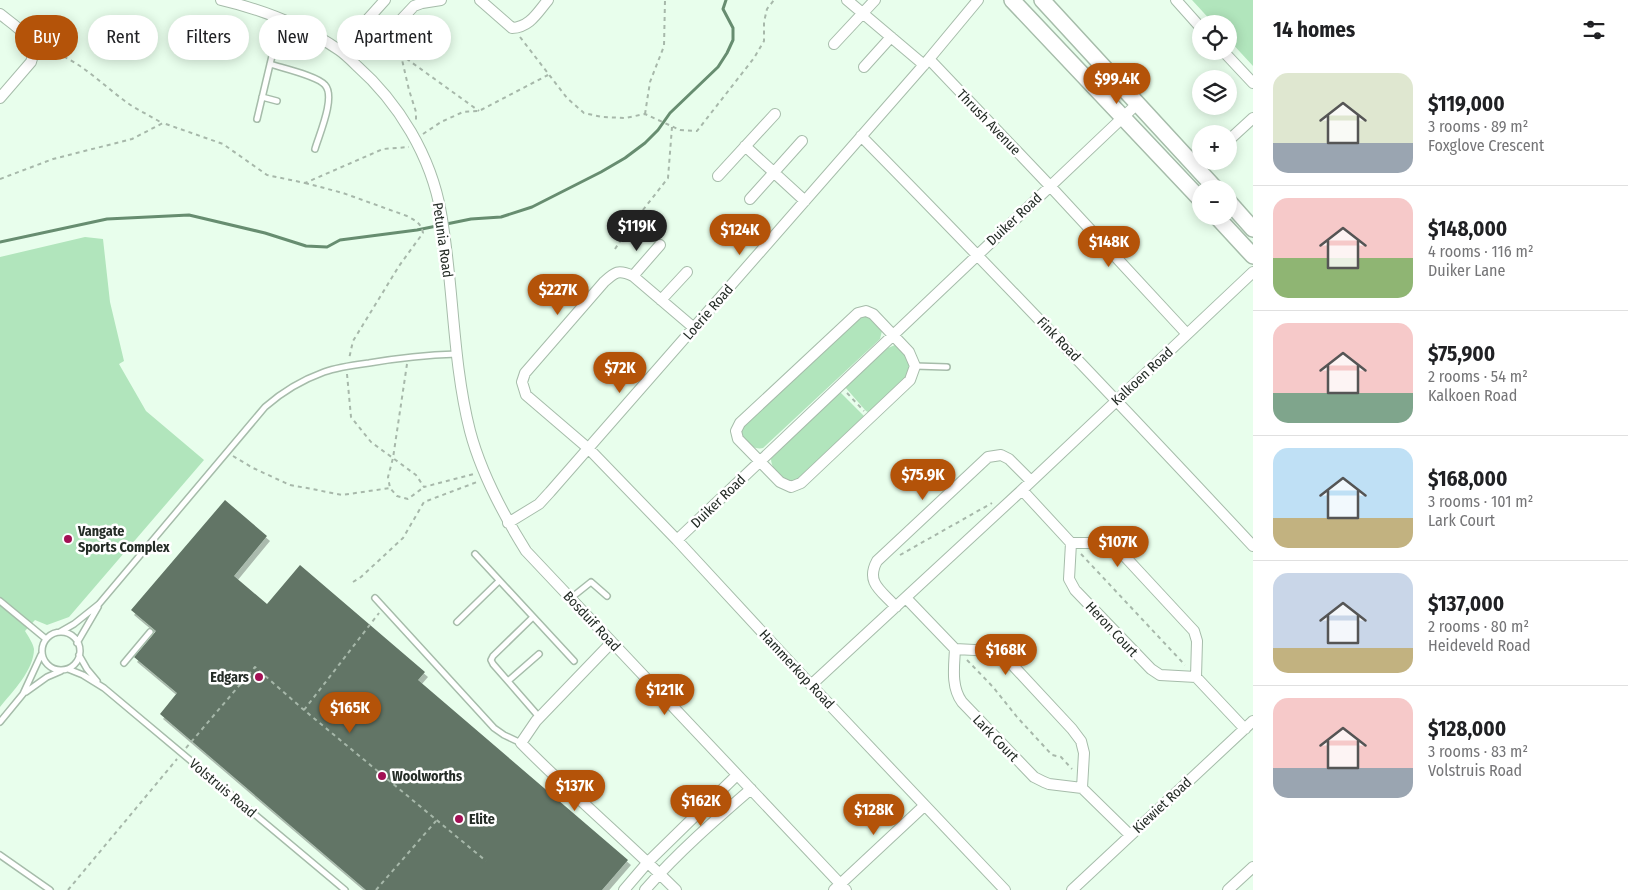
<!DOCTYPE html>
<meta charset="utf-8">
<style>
:root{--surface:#fff;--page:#f2f2f2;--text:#202124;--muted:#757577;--line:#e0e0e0;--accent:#b45309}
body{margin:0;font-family:"Fira Sans Condensed",sans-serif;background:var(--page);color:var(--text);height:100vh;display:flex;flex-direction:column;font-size:19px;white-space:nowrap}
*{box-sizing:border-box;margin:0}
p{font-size:16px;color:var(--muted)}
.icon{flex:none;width:28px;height:28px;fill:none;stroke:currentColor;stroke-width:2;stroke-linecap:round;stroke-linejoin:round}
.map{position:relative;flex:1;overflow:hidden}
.details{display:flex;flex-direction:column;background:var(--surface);width:375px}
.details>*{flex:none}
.guide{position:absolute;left:15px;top:15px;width:475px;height:45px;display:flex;gap:10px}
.tools{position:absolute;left:1192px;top:15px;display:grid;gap:10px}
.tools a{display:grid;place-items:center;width:45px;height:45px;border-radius:50%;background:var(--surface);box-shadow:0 2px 12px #0003;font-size:25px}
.price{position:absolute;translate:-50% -42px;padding:0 11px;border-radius:18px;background:var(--accent);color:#fff;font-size:16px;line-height:32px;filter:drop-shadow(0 1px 2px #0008)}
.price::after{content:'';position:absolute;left:50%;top:30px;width:15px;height:11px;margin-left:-8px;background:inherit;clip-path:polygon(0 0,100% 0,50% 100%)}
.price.active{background:#222;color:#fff}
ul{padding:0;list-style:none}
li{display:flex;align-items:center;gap:15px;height:125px;padding:0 20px}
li+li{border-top:1px solid var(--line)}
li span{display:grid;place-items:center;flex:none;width:140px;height:100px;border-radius:15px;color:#555}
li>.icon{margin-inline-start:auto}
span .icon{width:60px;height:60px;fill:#fffc;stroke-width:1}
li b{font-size:21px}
h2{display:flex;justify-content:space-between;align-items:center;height:60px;padding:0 20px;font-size:21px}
.pill{padding:0 18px;border-radius:22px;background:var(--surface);box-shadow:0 2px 12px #0003;font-size:18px;line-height:45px}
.pill.active{background:var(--accent);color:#fff}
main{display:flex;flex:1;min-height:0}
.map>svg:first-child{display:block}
.green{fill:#b1e5bc}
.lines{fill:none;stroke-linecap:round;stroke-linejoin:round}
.stream{stroke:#678d70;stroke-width:3}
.building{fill:#627566;filter:url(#shadow)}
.lane-casing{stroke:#a6bcaa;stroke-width:8}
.street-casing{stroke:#a6bcaa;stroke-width:12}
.secondary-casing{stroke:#a6bcaa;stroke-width:18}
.path{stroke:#a7b8aa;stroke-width:2;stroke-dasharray:4 4;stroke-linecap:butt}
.lane{stroke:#fff;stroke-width:5}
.street{stroke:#fff;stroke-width:10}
.secondary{stroke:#fff;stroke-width:15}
.poi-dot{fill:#a31155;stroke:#fff;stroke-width:2}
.labels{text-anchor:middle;stroke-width:5;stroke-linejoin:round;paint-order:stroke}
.street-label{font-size:14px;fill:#242c26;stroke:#fff}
.poi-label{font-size:14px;font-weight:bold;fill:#242c26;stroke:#fff;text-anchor:start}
</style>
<main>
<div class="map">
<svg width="1253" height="890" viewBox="0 0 1253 890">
<defs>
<filter id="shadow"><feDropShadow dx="3" dy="5" stdDeviation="0" flood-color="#0004"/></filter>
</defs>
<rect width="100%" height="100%" fill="#e8feec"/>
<path class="green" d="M 1192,0 L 1253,0 L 1253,66 L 1229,40 L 1229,24 L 1214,24 Z
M 85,237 L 103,239 L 110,302 L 124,361 L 119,364 L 146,411 L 204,460 L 69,617 L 47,625 L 35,620 L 25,631 C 28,636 33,643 34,649 C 34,670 13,691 0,707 L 0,257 Z
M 868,315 L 882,331 L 880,339 L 763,448 C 751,451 739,437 742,426 L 859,317 Z
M 895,345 L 900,348 L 910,359 L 910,375 L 870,413 L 866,411 L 845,387 L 888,348 Z
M 840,392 L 865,417 L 798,480 C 794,481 789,482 785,480 C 778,476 771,467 771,459 Z"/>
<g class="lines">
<path class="stream" d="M 0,242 L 107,219 L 189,215 L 265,233 L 306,246 L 327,247 L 340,240 L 417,230 L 471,219 L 501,217 L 532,207 L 601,172 L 625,158 L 645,143 L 658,130 L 670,113 L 718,67 L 727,53 L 733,40 L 733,28 L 723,9 L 726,0"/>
</g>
<path class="building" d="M 225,500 L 267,536 L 234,576 L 267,604 L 300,565 L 425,672 L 418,680 L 628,860 L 602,890 L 366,890 L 160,714 L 177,693 L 134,657 L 156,631 L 131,610 Z"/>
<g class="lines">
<defs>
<path id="lane" d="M 270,64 C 282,68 318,76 325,85 C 336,97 319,135 315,149
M 262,97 L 277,101
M 257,119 L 281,18
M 915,366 L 947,367
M 475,554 L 574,661
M 375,598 L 494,728 L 504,735 L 521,743
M 571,598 L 591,582 L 607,596
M 0,601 L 46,639
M 533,617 L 493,656 L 491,660 L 493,664 L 540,718
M 457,622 L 499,581
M 60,632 L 74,624 L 99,604 L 265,407 C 282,392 302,380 324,372 C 338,367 354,365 369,363 C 398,358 427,355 457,354
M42 651a19 19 0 1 1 38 0a19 19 0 1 1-38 0Z
M 77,643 L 98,607
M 79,655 L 87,669 L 97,681
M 124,663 L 150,632
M 68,669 L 83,675 L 104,688 L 345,890
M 508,681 L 539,654
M 26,692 L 47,677 L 61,671
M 0,722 L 23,694 L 41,655
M 0,855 L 50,890"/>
<path id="street" d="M 221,0 C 264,10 303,25 339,50 C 345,54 351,60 356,65 C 399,103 431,156 441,213 C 454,286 452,360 470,431 C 481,473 503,514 526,551 L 846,890
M 480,0 L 512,28 C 530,27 537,13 548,0
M 847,0 L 924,65
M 1176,0 L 1201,28
M 0,14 C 15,26 40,40 31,62 L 0,98
M 380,42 L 414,6 L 422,3 L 441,0
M 834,44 L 875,0
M 340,50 L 385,0
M 1223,51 L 1253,83
M 929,59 L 1050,186 L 1187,334
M 864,67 L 891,37
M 861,136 C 994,271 1124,408 1253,546
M 1229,140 L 1253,118
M 745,146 L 805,201
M 718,176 L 775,114
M 750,199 L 802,141
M 633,276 L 660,245
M 661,300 L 687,272
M 866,311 L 873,314 L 909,352 L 915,366 L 910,380 L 801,483 L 791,487 L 780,482 L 738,439 L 736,431 L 740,423 L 858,313 Z
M 694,328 L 633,276 C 618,269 615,272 604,282 L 525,373 L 522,382 L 526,395 L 589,449 L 677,540 L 811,685 L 1005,890
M 1022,490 L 1071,543 L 1106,543 L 1117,548 L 1194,631 L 1197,641 L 1196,677
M 508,523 L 539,504 L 550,492 L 929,59 L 978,0
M 677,540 L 1137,104
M 1071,543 L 1069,579 L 1075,590 L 1151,669 L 1160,675 L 1196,677 L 1245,729
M 906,598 L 955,649 L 994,651 L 1006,658 L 1072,729 L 1081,741 L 1084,753 L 1082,788
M 896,607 C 882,591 865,583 877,561 L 988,457 L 1001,455 L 1009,459 L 1031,481
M 612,642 L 536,721 L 521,743 C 571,794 626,840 676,890
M 955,649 C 954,667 951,687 962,702 L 1034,777 L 1044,782 L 1049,784 L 1082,788 L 1130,835
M 811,685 L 1022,490 L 1253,272
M 624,890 L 648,862 L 737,775
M 645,890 C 677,853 714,821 751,789
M 834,890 L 924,806
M 1072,890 L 1253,721
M 1228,890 L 1253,867"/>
<path id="secondary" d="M 1012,0 L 1201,200
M 1042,0 L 1216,189
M 1229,202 L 1253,229
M 1216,216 L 1253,256"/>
</defs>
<use href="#lane" class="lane-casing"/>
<use href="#street" class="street-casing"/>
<use href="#secondary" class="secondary-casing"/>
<path class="path" d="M 520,37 L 567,98 L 584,113 L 602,117 L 625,118 L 645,114 L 680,130 L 697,131 L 754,58 L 764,41 L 764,22 L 767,9 L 774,0
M 397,38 L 409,90 L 416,112 L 416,121
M 41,49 C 78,56 102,86 132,106 C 142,112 152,117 162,123
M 400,54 L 479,111
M 645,114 L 650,82 L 664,46 L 665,0
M 423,134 L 441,122 L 463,112 L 479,111 L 548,75
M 0,179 L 53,159 L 132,139 L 163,123 L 223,144 L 267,175 L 305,183 L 383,149 L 409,147
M 305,183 L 343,193 L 407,216 C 416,221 421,223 423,233 L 399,266 L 353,341 L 349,359
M 615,249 L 628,229 L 668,178 L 672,127
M 407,364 L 393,458 L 388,477 L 390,488 L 397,496 L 408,499 L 424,487
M 347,374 L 351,417 L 371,442 L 416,475 L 424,487 L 474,474
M 847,393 L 864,411
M 233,456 L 253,468 L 290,485 L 312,489 L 342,495 L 390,488
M 1081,554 L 1185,665
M 900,555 L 992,503
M 353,582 L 361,577 L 403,538 L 424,502 L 477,482
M 967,660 L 993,687 L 1017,717 L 1052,755 L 1061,757 L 1072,769
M 304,710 L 379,613
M 186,748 L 255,667 L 304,710 L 486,861
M 68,890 L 177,759
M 376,890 L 436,821"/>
<use href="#lane" class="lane"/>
<use href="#street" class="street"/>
<use href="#secondary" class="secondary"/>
</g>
<g class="poi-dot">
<circle cx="68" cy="539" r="5"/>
<circle cx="259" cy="677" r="5"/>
<circle cx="382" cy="776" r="5"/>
<circle cx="459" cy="819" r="5"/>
</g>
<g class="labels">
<g class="street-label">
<text transform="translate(989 122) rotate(46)" y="5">Thrush Avenue</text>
<text transform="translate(1014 219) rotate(-43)" y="5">Duiker Road</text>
<text transform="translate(443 240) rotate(82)" y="5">Petunia Road</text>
<text transform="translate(708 312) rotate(-49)" y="5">Loerie Road</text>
<text transform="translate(1059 339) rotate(46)" y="5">Fink Road</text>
<text transform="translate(1142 376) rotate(-43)" y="5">Kalkoen Road</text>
<text transform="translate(718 501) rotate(-44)" y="5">Duiker Road</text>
<text transform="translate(592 621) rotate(47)" y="5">Bosduif Road</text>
<text transform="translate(1112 629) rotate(47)" y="5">Heron Court</text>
<text transform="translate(797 669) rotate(47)" y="5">Hammerkop Road</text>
<text transform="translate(996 738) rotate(46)" y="5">Lark Court</text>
<text transform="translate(223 788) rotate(40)" y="5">Volstruis Road</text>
<text transform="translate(1162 805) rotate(-43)" y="5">Kiewiet Road</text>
</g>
<g class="poi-label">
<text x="78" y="536">Vangate<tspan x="78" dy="16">Sports Complex</tspan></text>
<text x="249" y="682" text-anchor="end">Edgars</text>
<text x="392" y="781">Woolworths</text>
<text x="469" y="824">Elite</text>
</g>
</g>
</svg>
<div class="tools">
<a><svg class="icon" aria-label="locate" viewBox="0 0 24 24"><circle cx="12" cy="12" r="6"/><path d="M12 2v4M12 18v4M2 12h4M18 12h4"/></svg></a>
<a><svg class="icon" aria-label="layers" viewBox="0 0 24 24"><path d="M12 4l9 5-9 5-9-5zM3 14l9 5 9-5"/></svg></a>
<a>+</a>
<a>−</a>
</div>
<b class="price" style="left:1117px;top:105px">$99.4K</b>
<b class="price active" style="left:637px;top:252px">$119K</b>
<b class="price" style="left:740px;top:256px">$124K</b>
<b class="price" style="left:1109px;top:268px">$148K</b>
<b class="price" style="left:558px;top:316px">$227K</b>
<b class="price" style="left:620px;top:394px">$72K</b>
<b class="price" style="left:923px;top:501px">$75.9K</b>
<b class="price" style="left:1118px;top:568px">$107K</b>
<b class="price" style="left:1006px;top:676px">$168K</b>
<b class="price" style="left:665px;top:716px">$121K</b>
<b class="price" style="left:350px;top:734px">$165K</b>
<b class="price" style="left:575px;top:812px">$137K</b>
<b class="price" style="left:701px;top:827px">$162K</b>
<b class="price" style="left:874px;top:836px">$128K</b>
<div class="guide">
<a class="pill active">Buy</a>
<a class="pill">Rent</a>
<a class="pill">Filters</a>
<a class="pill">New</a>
<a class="pill">Apartment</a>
</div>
</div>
<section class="details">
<h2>14 homes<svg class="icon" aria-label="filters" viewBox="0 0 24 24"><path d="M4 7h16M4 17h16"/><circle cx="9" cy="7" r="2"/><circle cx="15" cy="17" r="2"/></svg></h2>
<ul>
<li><span style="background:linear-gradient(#dfe7d0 70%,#9aa5b1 0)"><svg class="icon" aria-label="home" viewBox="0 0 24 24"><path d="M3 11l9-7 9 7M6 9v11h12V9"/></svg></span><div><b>$119,000</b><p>3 rooms · 89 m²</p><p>Foxglove Crescent</p></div></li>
<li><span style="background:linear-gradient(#f6c9c9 60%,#8fb573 0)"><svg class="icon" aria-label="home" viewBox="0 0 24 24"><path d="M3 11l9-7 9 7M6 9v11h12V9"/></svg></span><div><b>$148,000</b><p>4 rooms · 116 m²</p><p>Duiker Lane</p></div></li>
<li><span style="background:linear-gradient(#f6c9c9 70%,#7fa58c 0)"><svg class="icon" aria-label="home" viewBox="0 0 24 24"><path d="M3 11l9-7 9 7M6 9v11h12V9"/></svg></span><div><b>$75,900</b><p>2 rooms · 54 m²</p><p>Kalkoen Road</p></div></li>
<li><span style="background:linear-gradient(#bfe0f5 70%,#c2b280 0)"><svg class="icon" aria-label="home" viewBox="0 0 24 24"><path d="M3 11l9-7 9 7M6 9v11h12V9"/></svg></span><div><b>$168,000</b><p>3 rooms · 101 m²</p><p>Lark Court</p></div></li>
<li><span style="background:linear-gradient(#c9d6e8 75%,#c2b280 0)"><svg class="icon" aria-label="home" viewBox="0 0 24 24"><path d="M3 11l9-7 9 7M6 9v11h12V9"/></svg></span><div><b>$137,000</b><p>2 rooms · 80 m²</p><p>Heideveld Road</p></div></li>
<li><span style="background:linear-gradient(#f6c9c9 70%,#9aa5b1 0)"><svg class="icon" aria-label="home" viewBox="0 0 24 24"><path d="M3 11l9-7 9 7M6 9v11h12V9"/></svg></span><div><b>$128,000</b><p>3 rooms · 83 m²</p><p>Volstruis Road</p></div></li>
</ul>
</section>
</main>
